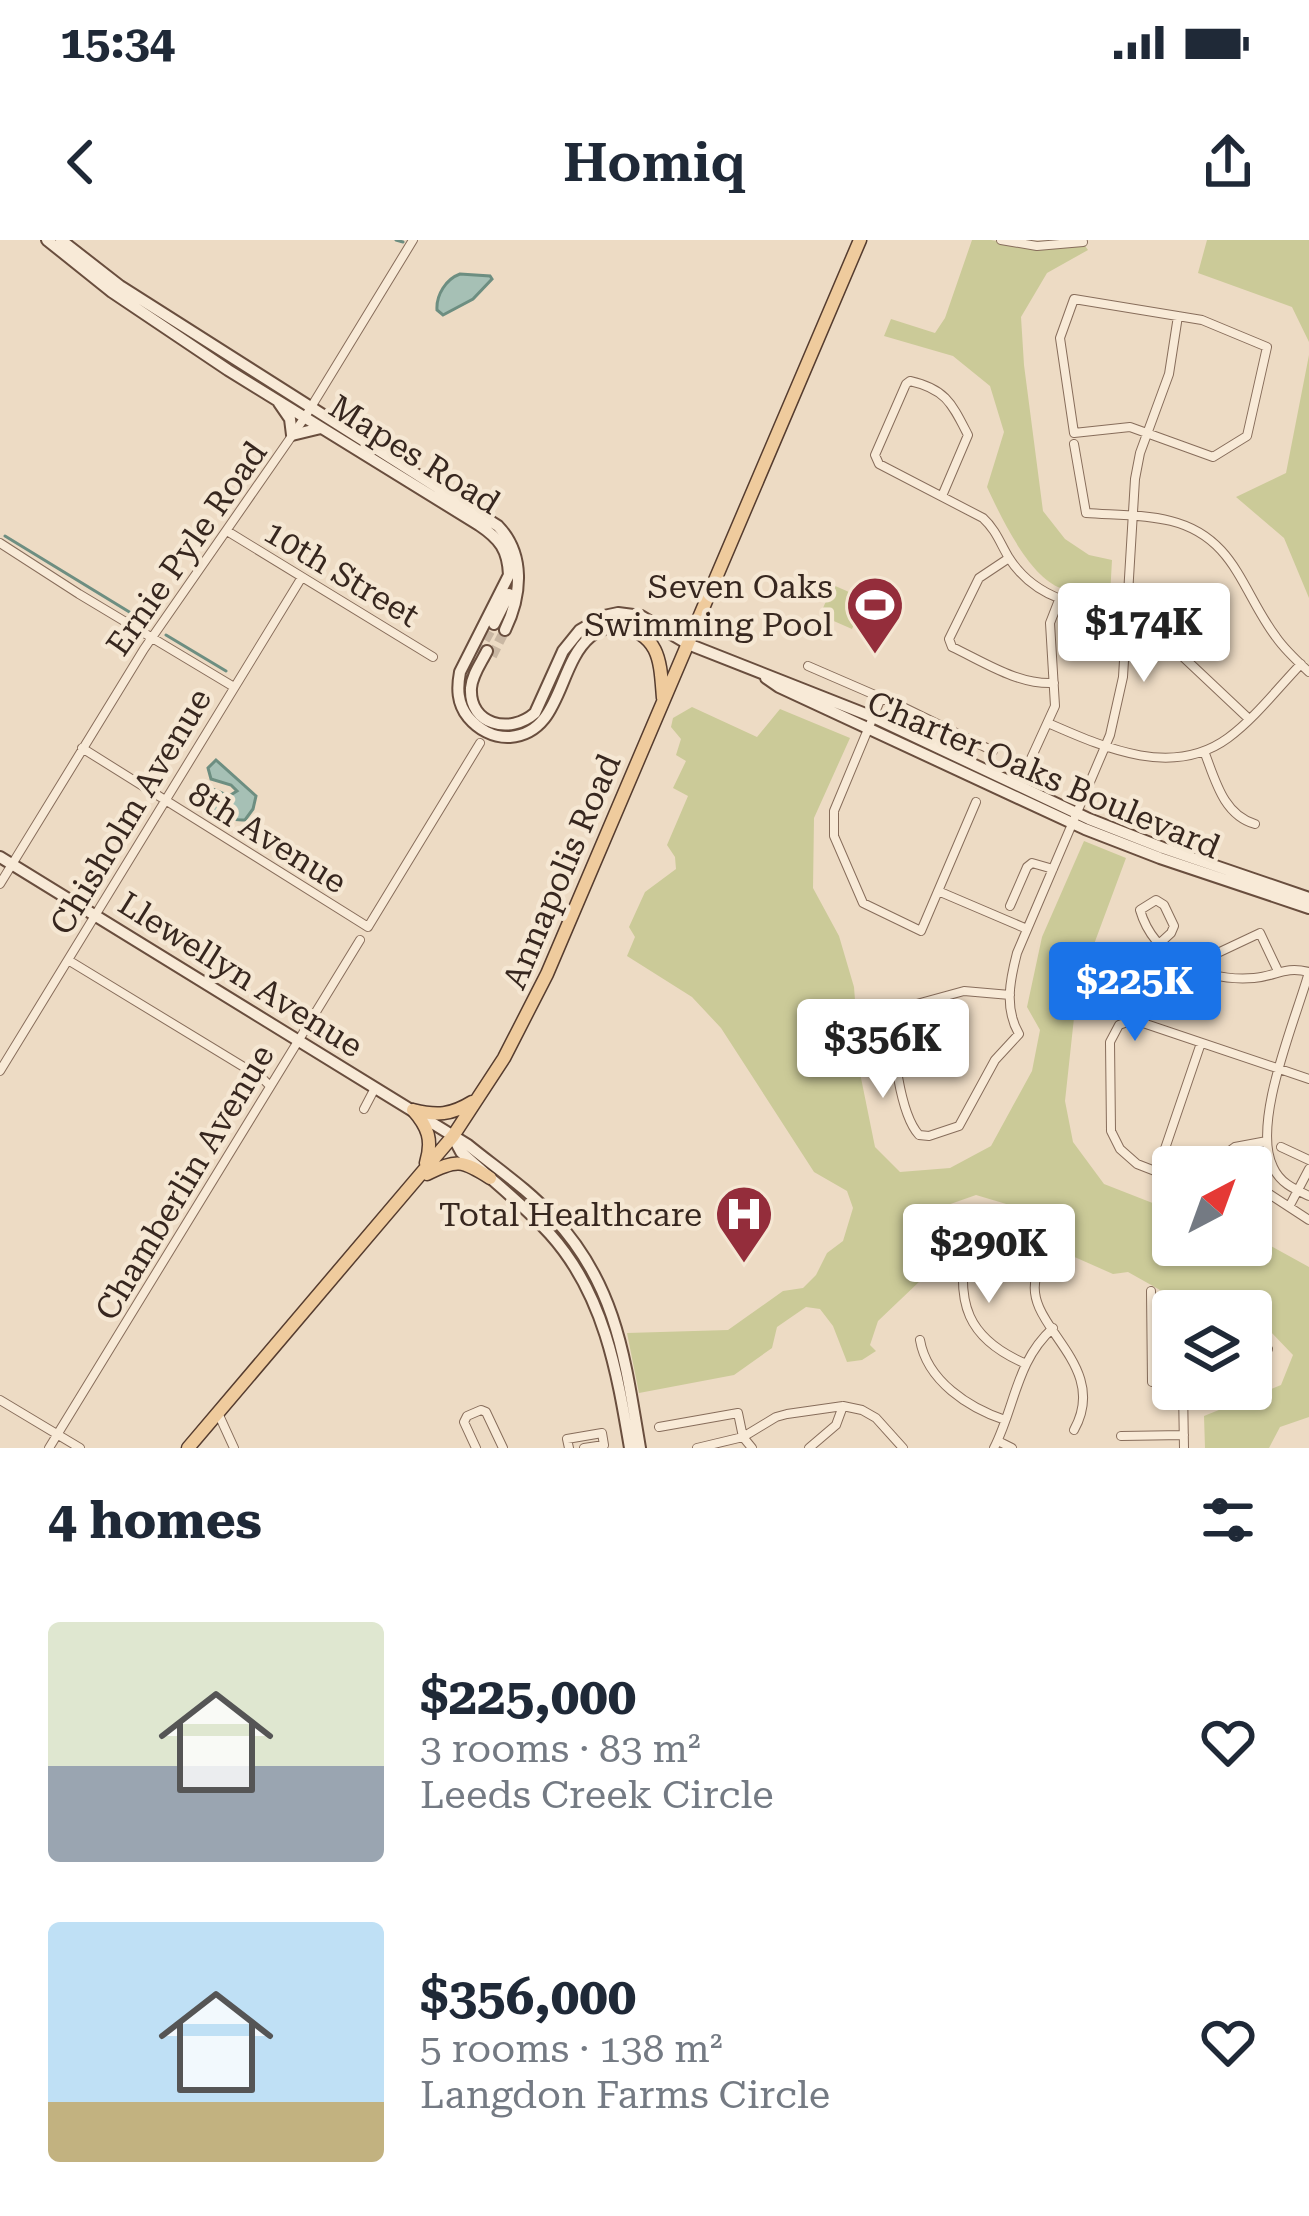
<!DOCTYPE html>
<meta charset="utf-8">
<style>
:root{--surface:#fff;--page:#f6f6f7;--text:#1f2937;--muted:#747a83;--accent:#1a73e8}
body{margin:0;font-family:"Roboto Serif",serif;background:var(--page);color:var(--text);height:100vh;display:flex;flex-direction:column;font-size:45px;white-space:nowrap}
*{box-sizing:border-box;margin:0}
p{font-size:39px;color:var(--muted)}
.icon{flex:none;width:66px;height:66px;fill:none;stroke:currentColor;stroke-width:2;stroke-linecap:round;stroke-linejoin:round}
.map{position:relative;height:1208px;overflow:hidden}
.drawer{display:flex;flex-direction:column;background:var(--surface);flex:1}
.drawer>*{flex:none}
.needle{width:78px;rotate:41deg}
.buttons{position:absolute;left:1152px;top:906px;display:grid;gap:24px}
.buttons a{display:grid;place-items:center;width:120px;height:120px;border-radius:12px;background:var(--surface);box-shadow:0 3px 9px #0004;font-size:60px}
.price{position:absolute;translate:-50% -102px;padding:0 27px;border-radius:12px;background:#fff;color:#222;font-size:39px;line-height:78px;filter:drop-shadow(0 3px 6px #0008)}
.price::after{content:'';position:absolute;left:50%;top:72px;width:36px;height:27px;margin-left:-18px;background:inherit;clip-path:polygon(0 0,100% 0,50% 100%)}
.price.current{background:var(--accent);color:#fff}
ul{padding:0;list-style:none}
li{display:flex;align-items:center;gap:36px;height:300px;padding:0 48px}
li span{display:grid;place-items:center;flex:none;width:336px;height:240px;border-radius:12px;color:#555}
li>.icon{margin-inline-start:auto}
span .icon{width:144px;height:144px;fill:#fffc;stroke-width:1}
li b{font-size:51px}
h2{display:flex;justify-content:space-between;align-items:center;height:144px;padding:0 48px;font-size:51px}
.status{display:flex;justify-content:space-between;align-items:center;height:84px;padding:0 60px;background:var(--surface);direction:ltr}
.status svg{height:33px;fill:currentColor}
header{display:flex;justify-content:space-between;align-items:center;height:156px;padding:0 48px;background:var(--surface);font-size:54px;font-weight:600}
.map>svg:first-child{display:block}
.green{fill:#cbca98}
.water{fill:#a6c0b5;stroke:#6d8e81;stroke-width:3}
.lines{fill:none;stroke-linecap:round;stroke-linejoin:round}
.stream{stroke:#6d8e81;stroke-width:3}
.secondary-tunnel{stroke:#c9b7a3;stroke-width:10;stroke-dasharray:10 5;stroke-linecap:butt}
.street-casing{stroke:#876d5b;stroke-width:10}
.secondary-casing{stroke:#694e3e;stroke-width:14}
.primary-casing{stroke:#553c2f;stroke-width:15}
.street{stroke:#f8ead7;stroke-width:8}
.secondary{stroke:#f8ead7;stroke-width:10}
.primary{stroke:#efcb9d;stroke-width:12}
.labels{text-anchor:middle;stroke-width:9;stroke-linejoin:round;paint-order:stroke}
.street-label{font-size:33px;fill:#37271f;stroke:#f5e7d3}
.poi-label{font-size:33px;fill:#37271f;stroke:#f5e7d3;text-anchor:end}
</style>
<div class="status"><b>15:34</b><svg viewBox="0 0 49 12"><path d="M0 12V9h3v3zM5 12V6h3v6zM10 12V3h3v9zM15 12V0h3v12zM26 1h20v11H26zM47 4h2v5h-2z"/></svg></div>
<header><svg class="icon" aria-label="back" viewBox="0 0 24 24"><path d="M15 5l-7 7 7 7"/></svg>Homiq<svg class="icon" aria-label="share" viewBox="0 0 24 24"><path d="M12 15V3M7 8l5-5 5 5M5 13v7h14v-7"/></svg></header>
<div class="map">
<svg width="1309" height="1208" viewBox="0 0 1309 1208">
<rect width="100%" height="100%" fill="#eddbc4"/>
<path class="green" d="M 972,0 L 991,0 L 1037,9 L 1081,0 L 1088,10 L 1047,33 L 1021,77 L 1024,125 L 1043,271 L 1065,299 L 1089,315 L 1112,320 L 1110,356 C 1094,354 1076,353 1061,348 C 1029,337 1001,277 987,247 L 1004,192 L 990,146 L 953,116 L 884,96 L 891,79 L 935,93 L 945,78 Z
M 1207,0 L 1309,0 L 1309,102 L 1292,67 L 1198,33 Z
M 1309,115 L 1309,358 L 1284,298 L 1236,257 L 1286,233 Z
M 833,345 L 865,359 L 852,389 L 820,375 Z
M 692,467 L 757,497 L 780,469 L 850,498 L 814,578 L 813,648 L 839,696 L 854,747 L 861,838 L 875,907 L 900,932 L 950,928 L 991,906 L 1032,831 L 1040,790 L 1027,767 L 1042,697 L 1084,601 L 1126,618 L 1077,750 L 1065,861 L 1073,902 L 1104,944 L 1173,971 L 1173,1005 L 1251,1005 L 1251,995 L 1309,1027 L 1309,1177 L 1280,1187 L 1269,1208 L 1205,1208 L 1204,1176 L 1281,1145 L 1293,1115 L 1251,1071 L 1192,1068 L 1128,1032 L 1113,1034 L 1061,1011 L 1020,968 L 976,955 L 922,974 L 921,1040 L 878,1081 L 870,1105 L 876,1111 L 862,1120 L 847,1122 L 833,1086 L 820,1069 L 806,1067 L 777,1087 L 772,1108 L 734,1135 L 639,1153 L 627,1093 L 728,1090 L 783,1051 L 803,1048 L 816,1035 L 827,1013 L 843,1001 L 853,968 L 847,951 L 814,932 L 721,788 L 692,757 L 627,716 L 635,697 L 629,687 L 645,652 L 676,629 L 675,617 L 667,605 L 688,556 L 673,548 L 686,521 L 676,515 L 681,499 L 671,487 L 673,478 Z"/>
<path class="water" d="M 460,34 L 490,36 L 492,39 L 473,59 L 443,75 L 437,70 C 436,55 446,39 460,34 Z
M 216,520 L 256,556 L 253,569 L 245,580 C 226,581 204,571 195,554 L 203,545 L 229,556 L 237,551 L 231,545 L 211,539 L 208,528 Z"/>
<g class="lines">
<path class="stream" d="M 396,0 L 403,2
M 5,296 L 149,384
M 166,395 L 226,431"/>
<path class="secondary-tunnel" d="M 492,416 L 505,390
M 473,470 C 455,440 480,411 494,384"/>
<defs>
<path id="street" d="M 1001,0 L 1037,6 L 1083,2
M 1074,59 L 1202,80 L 1267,107 L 1247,196 L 1213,217 L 1130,187 L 1074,193 L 1060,98 Z
M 1074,204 L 1086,273 C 1113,275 1144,274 1171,281 C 1235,297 1242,352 1276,397 C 1285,410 1297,421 1309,432
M 942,256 L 968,195 C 952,164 946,149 910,141 L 906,144 L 875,215 L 879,224 L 983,278 C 996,290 1000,303 1009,318 C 1036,360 1081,368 1127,371
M 227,291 L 433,417
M 0,303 L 79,354 L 234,447
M 1009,318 L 979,338 L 949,399 L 952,407 C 984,422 1018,445 1054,443
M 1180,414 L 1249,479
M 808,426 L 905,468 L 993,511
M 881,458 L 834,571 L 834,596 L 863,663 L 921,691 L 976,562
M 1048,483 C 1103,507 1172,539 1228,498 C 1255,478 1277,449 1301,424
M 82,508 L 368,687 L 480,503
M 1204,511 C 1215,539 1223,575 1255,584
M 1029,523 L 1055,466 L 1050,383 L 1059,360
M 0,644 L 144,409 L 305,177 L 413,0
M 938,651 L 1027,689
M 1010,666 L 1027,627 L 1032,623 L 1053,629
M 1159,704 L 1171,693 L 1174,686 L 1164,665 L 1156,660 L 1140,670 C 1154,718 1206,742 1254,738 C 1277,736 1284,726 1309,732
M 68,720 L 262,838 L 270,846
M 1190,726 L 1260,693 L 1278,731
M 1309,732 C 1296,779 1251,883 1273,927 C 1280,943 1294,949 1309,956
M 1010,755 L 964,751 L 902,768 L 894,776 C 891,805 900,874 919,895 L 929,896 L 959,886 L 995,820 L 1019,794 C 1004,768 1010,740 1017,713 L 1110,495 L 1123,437 L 1135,239 L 1140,213 L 1169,134 L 1178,76
M 0,831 L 302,337
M 364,869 L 375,848
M 1281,907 L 1309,920
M 1208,927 L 1235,907 L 1267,901
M 1157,932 L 1201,803
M 1173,938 L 1137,924 L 1120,909 L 1111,891 L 1110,802 L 1119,785 L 1130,781 L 1140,782 L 1309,839
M 1251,942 L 1309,980
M 1289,967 L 1309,929
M 966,1004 C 956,1063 967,1098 1024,1123
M 1036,1038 C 1023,1086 1111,1124 1074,1190
M 1151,1051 L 1152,1142 L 1173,1142
M 920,1100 C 927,1141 969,1168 1005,1180
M 1251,1115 L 1268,1109
M 1183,1149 L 1184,1208
M 0,1160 L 80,1208
M 218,1173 L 234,1208
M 659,1187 L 738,1173 L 743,1197 L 752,1208
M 1121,1196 L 1184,1195
M 998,1201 L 1012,1208
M 49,1208 L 360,700
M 476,1208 L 464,1182 L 467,1176 L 481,1170 L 486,1172 L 503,1208
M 569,1208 L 567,1199 L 602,1193 L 604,1205 L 584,1208
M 697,1208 L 743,1197 L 776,1177 L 787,1174 L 843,1166 L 862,1170 L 876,1178 L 903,1208
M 809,1208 L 836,1185 L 843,1166
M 994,1208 C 1015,1167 1016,1121 1053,1088"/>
<path id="secondary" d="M 47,0 L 112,52 L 228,130 L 479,285 C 500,299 508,310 509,335 L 460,432 C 457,448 457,463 468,477 C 478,489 493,498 510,497 C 562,493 557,425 590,397 C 608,382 632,385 654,388
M 61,0 L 120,46 L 498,286 C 525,314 522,355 505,390
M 279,163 L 290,179 L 292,195 L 321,188
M 494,384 L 509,354
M 487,411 C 481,423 472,435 471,448 C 469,485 510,495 535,473 L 563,411 L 580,390 L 604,376 L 618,373 L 641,376 L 688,404 L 873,477 L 1089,579 L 1163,608 L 1309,658
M 766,438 L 779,447 L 1085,589 L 1160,618 L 1309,668
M 0,617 L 468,905 C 496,928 528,949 553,977 C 617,1045 625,1120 640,1208
M 454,899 L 461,912 C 490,939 523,964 550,994 C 604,1054 617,1131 630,1208"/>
<path id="primary" d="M 619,385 C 661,396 660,421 663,458
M 413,870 C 428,887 433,900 426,923
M 413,870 C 437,876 451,875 472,862
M 427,934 C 457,919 462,920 490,938
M 188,1208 L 453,896 L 504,818 L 547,734 L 860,0"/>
</defs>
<use href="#street" class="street-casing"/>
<use href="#secondary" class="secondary-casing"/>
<use href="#primary" class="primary-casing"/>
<use href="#street" class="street"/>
<use href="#secondary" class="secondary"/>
<use href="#primary" class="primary"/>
</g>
<defs>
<symbol id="stadium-pin" viewBox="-11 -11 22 30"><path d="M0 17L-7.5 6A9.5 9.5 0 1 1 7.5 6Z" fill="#942d3b" stroke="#f5e7d3"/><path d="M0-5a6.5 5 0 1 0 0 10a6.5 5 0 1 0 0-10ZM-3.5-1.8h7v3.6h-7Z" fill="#fff"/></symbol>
<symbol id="hospital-pin" viewBox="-11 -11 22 30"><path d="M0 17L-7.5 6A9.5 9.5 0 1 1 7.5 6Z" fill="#942d3b" stroke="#f5e7d3"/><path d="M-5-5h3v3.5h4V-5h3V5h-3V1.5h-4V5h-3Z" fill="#fff"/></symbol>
</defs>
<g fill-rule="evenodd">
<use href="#stadium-pin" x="842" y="332" width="66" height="90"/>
<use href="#hospital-pin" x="711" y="941" width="66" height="90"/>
</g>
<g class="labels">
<g class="street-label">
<text transform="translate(415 214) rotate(32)" y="12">Mapes Road</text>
<text transform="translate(186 308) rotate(-55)" y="12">Ernie Pyle Road</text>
<text transform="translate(342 333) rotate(31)" y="12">10th Street</text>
<text transform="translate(1044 534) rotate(23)" y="12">Charter Oaks Boulevard</text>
<text transform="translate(130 571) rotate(-59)" y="12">Chisholm Avenue</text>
<text transform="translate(268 597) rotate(32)" y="12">8th Avenue</text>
<text transform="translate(561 631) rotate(-67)" y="12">Annapolis Road</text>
<text transform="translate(241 734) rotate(32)" y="12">Llewellyn Avenue</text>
<text transform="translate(184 942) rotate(-59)" y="12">Chamberlin Avenue</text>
</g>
<g class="poi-label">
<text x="833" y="358">Seven Oaks<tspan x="833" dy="38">Swimming Pool</tspan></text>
<text x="702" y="986">Total Healthcare</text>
</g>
</g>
</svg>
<div class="buttons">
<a><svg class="needle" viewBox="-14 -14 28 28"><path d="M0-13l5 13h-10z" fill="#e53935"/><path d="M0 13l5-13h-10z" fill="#747a83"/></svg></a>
<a><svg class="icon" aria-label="layers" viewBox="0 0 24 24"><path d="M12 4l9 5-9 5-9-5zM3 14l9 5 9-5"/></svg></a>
</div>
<b class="price" style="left:1144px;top:445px">$174K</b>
<b class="price current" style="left:1135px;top:804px">$225K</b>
<b class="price" style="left:883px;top:861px">$356K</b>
<b class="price" style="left:989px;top:1066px">$290K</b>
</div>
<section class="drawer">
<h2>4 homes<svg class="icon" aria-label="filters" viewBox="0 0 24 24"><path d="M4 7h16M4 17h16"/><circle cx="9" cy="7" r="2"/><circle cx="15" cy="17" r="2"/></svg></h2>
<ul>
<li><span style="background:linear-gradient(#dfe7d0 60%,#9aa5b1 0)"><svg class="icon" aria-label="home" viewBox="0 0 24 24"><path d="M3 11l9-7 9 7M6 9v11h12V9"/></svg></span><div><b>$225,000</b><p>3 rooms · 83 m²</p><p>Leeds Creek Circle</p></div><svg class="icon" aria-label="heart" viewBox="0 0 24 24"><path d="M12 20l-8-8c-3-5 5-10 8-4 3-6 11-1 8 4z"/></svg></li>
<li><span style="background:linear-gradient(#bfe0f5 75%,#c2b280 0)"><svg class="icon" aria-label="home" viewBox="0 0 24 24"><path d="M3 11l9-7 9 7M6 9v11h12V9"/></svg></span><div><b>$356,000</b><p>5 rooms · 138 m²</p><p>Langdon Farms Circle</p></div><svg class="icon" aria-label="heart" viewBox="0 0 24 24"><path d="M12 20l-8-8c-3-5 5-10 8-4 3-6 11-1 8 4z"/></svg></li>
</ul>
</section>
